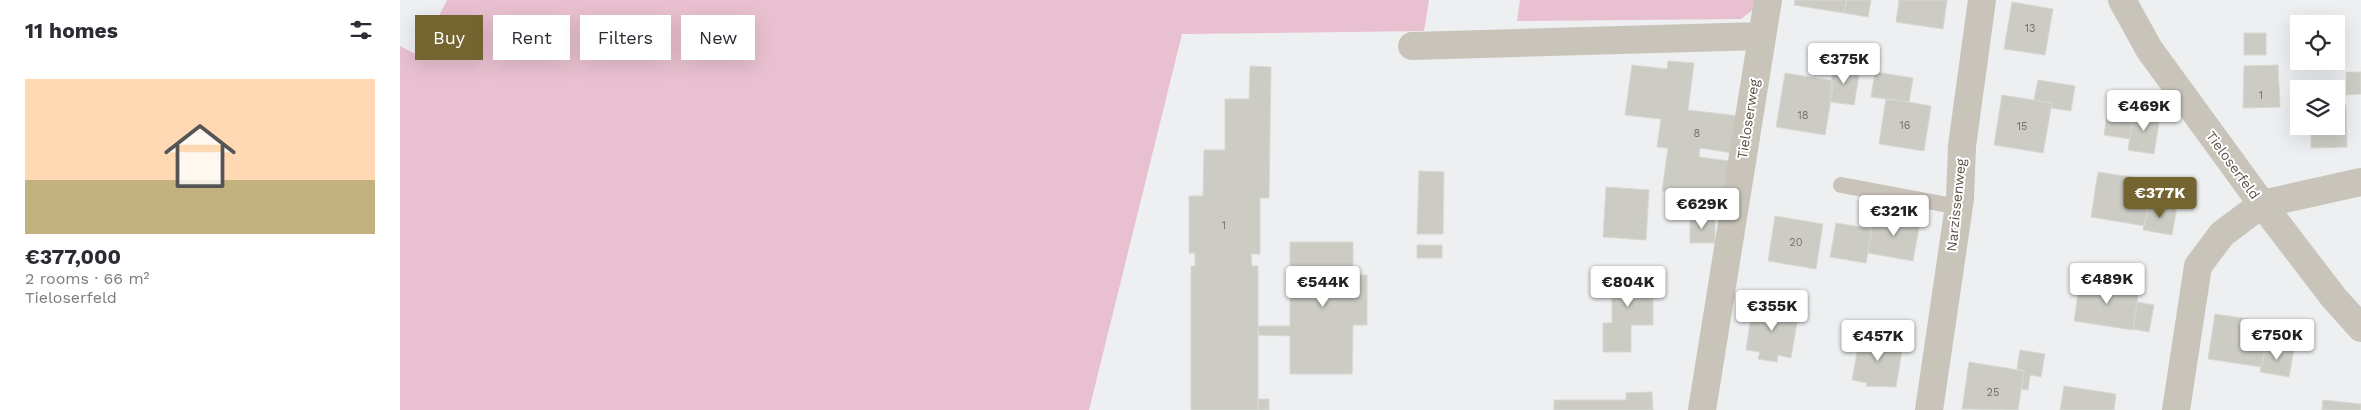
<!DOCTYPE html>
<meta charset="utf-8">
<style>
:root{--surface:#fff;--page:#f7f7f7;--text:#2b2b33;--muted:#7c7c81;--line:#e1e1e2;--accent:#736430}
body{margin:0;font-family:"Work Sans",sans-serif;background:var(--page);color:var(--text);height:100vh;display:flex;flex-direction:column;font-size:19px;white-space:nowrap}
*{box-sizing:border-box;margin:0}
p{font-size:16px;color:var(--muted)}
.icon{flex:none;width:28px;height:28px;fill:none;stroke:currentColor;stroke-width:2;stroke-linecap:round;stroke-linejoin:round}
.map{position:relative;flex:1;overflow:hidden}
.details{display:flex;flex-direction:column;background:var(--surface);width:400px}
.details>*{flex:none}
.top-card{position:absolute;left:15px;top:15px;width:475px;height:45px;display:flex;gap:10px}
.tools{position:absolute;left:1890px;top:15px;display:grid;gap:10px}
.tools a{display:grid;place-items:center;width:55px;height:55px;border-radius:0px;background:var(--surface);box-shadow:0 5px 20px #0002;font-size:25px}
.price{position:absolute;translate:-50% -42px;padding:0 11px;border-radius:5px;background:#fff;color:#222;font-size:16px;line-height:32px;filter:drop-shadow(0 1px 2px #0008)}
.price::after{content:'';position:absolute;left:50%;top:30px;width:15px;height:11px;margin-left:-8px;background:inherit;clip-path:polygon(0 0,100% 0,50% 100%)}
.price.active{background:var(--accent);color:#fff}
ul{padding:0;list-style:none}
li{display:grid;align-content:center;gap:10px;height:265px;padding:0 25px}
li+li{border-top:1px solid var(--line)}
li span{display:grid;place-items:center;height:155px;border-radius:0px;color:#555}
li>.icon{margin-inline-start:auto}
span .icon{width:90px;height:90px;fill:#fffc;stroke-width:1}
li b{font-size:21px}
h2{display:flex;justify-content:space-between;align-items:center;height:60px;padding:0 25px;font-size:21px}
.pill{padding:0 18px;border-radius:0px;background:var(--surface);box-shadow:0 5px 20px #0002;font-size:18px;line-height:45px}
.pill.active{background:var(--accent);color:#fff}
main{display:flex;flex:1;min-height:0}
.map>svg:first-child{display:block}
.green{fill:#e9c0d0}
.building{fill:#ccccc5;stroke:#d8d8d2}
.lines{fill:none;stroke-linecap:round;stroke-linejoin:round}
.service{stroke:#c9c4ba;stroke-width:16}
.minor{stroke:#c9c4ba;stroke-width:28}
.labels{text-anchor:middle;stroke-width:4;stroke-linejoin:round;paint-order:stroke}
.number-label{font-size:11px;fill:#767167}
.street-label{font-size:14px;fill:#595348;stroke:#fff}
</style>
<main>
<section class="details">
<h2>11 homes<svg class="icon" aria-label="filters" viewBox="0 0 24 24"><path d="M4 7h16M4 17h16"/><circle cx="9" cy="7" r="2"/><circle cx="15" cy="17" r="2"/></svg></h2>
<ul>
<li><span style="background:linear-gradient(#ffd9b3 65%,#c2b280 0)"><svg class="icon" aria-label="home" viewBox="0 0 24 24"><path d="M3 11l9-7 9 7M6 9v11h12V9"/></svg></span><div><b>€377,000</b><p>2 rooms · 66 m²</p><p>Tieloserfeld</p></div></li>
</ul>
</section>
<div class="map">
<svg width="1961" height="410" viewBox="0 0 1961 410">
<rect width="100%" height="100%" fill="#edeff0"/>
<path class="green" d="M 47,0 L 1029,0 L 1024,31 L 782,34 L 689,410 L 0,410 L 0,46 L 19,56 Z
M 1120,0 L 1358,0 L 1355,8 L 1341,19 L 1117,21 Z"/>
<path class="building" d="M 1395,0 L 1447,0 L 1444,13 L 1394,5 Z
M 1447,0 L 1471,0 L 1468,17 L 1444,13 Z
M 1499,0 L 1547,0 L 1543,29 L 1496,22 Z
M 1612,2 L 1653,9 L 1645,55 L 1604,49 Z
M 1844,33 L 1866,33 L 1866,55 L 1844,55 Z
M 1268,61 L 1294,63 L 1288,110 L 1338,116 L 1333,153 L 1300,148 L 1299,157 L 1330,161 L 1325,197 L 1262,191 L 1268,148 L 1257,147 L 1261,119 L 1225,115 L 1232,65 L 1267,69 Z
M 1878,65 L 1880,107 L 1843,108 L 1844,66 Z
M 850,66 L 871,67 L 869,198 L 860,198 L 860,254 L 851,254 L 852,266 L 858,266 L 858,410 L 791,410 L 791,266 L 795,266 L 795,253 L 789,253 L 789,196 L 803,196 L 804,150 L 825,150 L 825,99 L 849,99 Z
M 1433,66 L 1460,69 L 1454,105 L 1430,102 Z
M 1475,72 L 1513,78 L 1509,102 L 1471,97 Z
M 1946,72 L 1961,72 L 1961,94 L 1946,95 Z
M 1385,73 L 1434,81 L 1425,135 L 1376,127 Z
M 1638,80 L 1675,86 L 1671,111 L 1651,108 L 1652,103 L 1634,100 Z
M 1602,95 L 1652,103 L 1643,153 L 1594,145 Z
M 1710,95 L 1736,99 L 1730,139 L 1704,135 Z
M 1486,98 L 1531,106 L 1524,151 L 1479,144 Z
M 1936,105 L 1946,105 L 1947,147 L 1911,148 L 1911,126 L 1936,126 Z
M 1734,111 L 1760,115 L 1754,154 L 1728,150 Z
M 1019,171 L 1044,172 L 1043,234 L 1017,234 Z
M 1698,172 L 1752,180 L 1745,226 L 1691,217 Z
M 1206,187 L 1249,190 L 1246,240 L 1203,237 Z
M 1749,203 L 1777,207 L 1772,235 L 1743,230 Z
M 1474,214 L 1520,222 L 1513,261 L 1468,253 Z
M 1375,216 L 1423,224 L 1416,269 L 1368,261 Z
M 1290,217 L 1315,217 L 1315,243 L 1290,243 Z
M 1436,223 L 1472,229 L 1466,263 L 1430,257 Z
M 890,242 L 953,242 L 953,275 L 967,275 L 967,325 L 953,325 L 952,374 L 890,374 L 890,336 L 858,335 L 858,326 L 890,326 Z
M 1017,245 L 1042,245 L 1042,258 L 1017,258 Z
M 1212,270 L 1253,270 L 1253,325 L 1231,325 L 1231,352 L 1203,352 L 1203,323 L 1212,323 Z
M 1680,280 L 1739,288 L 1733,330 L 1674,321 Z
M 1737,302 L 1754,305 L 1749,332 L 1733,329 Z
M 1353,303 L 1399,311 L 1391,358 L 1378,355 L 1377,362 L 1358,359 L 1360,352 L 1346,350 Z
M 1815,314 L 1869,322 L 1862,367 L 1808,359 Z
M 1460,336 L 1503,344 L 1496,387 L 1466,386 L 1467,383 L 1452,380 Z
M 1866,344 L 1894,349 L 1889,377 L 1860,372 Z
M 1620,350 L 1645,354 L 1641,377 L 1630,375 L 1628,390 L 1621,389 L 1624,371 L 1617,369 Z
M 1569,362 L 1624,371 L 1618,410 L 1562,409 Z
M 1664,386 L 1716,394 L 1714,410 L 1660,410 Z
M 1252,392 L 1253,410 L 1154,410 L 1154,400 L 1226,400 L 1226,393 Z
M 858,399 L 869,399 L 869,410 L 858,410 Z
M 1923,400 L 1961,404 L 1961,410 L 1922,410 Z"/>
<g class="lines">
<path class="service" d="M 1441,185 L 1559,207"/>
<path class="minor" d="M 1722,0 L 1749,49 L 1862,204 L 1934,298 L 1961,328
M 1012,46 L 1361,36
M 1302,410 L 1368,0
M 1529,410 L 1560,199 L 1562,146 L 1582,0
M 1776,410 L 1798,266 L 1822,234 L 1862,204 L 1961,182"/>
</g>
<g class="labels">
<g class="number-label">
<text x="1630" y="32">13</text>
<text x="1861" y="99">1</text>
<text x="1403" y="119">18</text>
<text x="1505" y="129">16</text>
<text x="1622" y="130">15</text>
<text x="1297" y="137">8</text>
<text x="824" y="229">1</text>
<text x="1396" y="246">20</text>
<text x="1593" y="396">25</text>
</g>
<g class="street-label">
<text transform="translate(1348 119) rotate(-81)" y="5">Tieloserweg</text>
<text transform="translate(1833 165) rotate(54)" y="5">Tieloserfeld</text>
<text transform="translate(1556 205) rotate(-84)" y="5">Narzissenweg</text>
</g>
</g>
</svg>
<div class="tools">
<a><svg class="icon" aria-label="locate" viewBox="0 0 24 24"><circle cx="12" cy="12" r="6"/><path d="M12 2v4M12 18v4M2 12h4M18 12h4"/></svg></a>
<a><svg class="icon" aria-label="layers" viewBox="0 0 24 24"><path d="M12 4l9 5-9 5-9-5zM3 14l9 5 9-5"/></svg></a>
</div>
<b class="price" style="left:1444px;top:85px">€375K</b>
<b class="price" style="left:1744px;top:132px">€469K</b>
<b class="price active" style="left:1760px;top:219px">€377K</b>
<b class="price" style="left:1302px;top:230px">€629K</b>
<b class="price" style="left:1494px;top:237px">€321K</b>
<b class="price" style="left:1707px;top:305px">€489K</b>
<b class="price" style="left:923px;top:308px">€544K</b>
<b class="price" style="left:1228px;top:308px">€804K</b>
<b class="price" style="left:1372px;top:332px">€355K</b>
<b class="price" style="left:1877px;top:361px">€750K</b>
<b class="price" style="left:1478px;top:362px">€457K</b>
<div class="top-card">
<a class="pill active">Buy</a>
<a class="pill">Rent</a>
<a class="pill">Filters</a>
<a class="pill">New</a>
</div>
</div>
</main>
